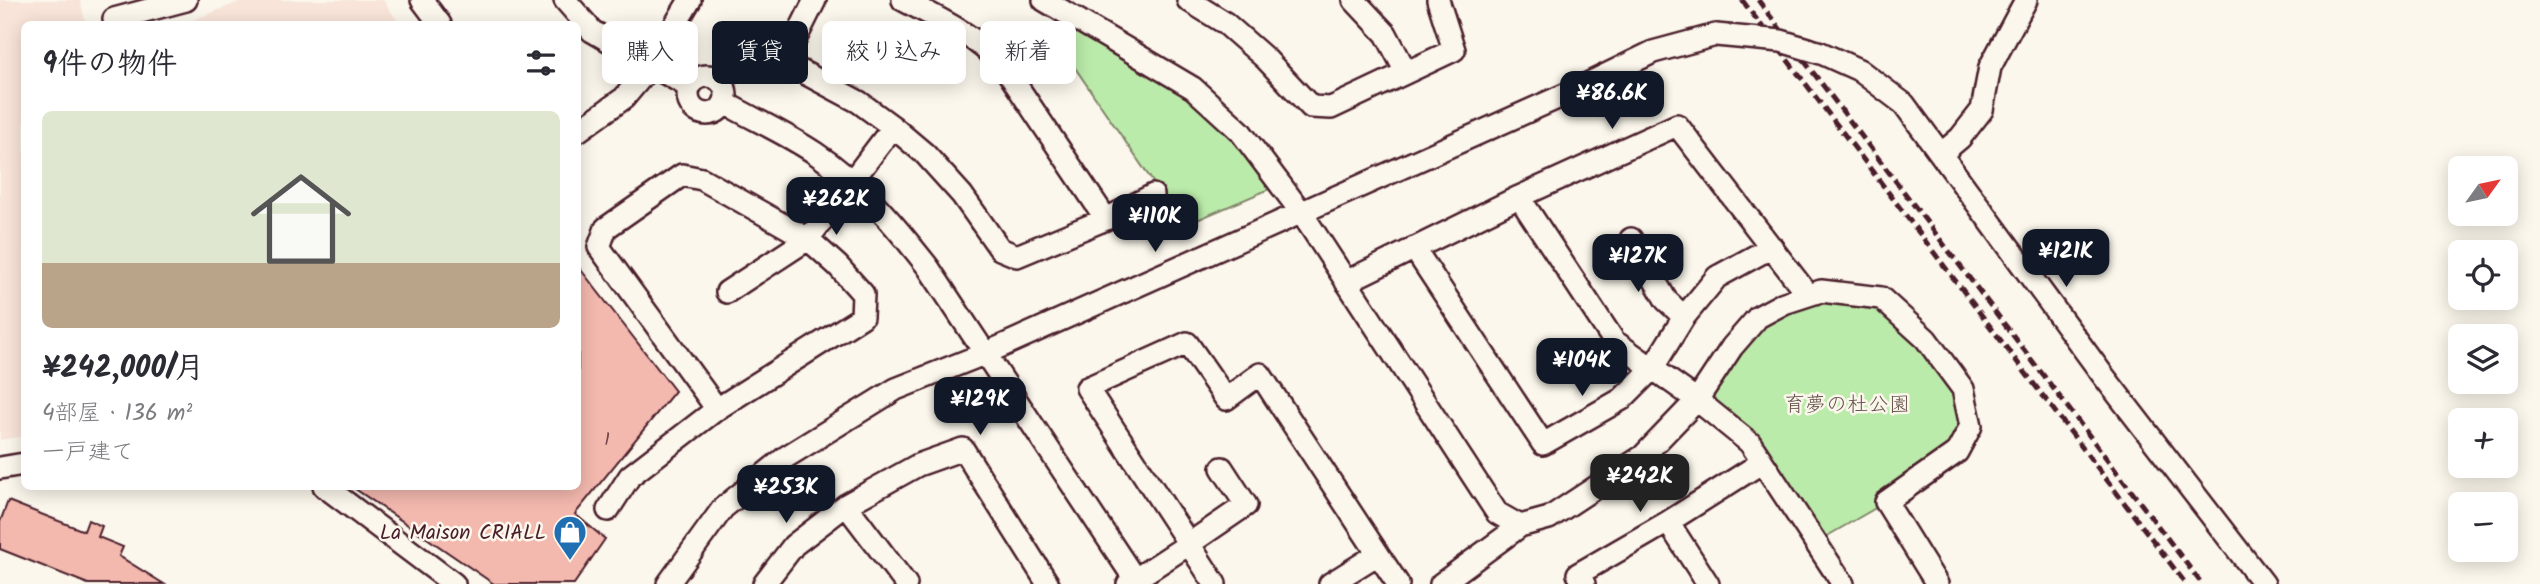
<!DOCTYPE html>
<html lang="ja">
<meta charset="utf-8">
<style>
:root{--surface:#fff;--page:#f2f2f3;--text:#2b2b33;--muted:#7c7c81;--accent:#111827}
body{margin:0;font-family:Kalam,"Klee One",sans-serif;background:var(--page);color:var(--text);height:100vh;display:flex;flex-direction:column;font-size:26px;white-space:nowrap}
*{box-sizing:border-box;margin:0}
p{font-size:23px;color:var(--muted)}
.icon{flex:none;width:38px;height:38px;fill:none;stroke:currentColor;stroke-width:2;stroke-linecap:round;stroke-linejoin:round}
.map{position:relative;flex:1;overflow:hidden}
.sheet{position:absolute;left:21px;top:21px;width:560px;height:469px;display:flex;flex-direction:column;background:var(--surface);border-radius:10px;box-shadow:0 4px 18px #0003}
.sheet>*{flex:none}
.top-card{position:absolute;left:602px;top:21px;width:665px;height:63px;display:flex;gap:14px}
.needle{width:46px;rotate:57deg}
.tools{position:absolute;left:2448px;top:156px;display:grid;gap:14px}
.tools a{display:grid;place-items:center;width:70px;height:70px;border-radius:10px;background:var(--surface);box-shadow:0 4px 18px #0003;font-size:35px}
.price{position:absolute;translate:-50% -60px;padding:0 16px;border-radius:14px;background:var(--accent);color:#fff;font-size:23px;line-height:46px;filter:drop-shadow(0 2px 4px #0008)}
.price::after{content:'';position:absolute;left:50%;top:42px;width:21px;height:16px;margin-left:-10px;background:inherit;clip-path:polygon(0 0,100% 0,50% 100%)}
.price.on{background:#222;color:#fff}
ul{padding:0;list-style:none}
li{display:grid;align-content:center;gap:14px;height:371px;padding:0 21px}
li span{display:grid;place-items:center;height:217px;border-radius:10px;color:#555}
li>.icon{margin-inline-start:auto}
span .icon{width:126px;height:126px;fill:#fffc;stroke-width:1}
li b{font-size:30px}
h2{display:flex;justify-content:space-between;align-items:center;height:84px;padding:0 21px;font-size:30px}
.chip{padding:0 24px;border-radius:10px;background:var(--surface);box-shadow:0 4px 18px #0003;font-size:24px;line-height:63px}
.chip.on{background:var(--accent);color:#fff}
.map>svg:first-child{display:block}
.built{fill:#f9e4d9}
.green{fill:#bbebaa;stroke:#82856a;stroke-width:2}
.building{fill:#f3b8ae;stroke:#4a1f2b;stroke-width:2}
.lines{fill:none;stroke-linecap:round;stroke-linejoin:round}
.minor-casing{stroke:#4a1f2b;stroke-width:26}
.minor{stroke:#fbf7ec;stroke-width:21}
.rail{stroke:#4a1f2b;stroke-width:5;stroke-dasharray:10 5;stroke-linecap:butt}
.minor-bridge-casing{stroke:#4a1f2b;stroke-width:26;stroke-linecap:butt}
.minor-bridge{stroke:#fbf7ec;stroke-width:21}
.labels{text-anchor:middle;stroke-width:5;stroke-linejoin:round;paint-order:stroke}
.number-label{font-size:18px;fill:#74454c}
.park-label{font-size:21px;fill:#66524b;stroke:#fbf7ec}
.poi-label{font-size:21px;fill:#4a1f2b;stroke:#fbf7ec;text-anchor:end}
</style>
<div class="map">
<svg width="2540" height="584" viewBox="0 0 2540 584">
<rect width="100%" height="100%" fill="#fbf7ec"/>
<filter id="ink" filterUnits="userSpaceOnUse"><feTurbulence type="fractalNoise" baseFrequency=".0143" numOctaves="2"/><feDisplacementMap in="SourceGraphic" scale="14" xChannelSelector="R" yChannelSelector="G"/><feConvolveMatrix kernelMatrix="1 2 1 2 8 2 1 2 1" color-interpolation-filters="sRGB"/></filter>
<g filter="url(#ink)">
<path class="built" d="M 0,0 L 80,0 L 86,24 L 24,24 L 24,436 L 0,440 Z
M 244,0 L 383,0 L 400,24 L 183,24 Z"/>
<path class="green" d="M 1058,19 L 1168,79 L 1214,120 L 1274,187 L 1183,226 L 1071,62 L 1061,52 L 1044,44 Z
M 1881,298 L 1926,339 L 1971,426 L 1886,502 L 1815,543 L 1761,463 L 1697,400 L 1784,303 Z"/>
<path class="building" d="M 578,266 L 675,391 L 575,514 L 605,539 L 574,584 L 494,584 L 351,486 L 578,486 Z
M 8,501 L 84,531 L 88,520 L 102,526 L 98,537 L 123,547 L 119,556 L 164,584 L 88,584 L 0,549 L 0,522 Z"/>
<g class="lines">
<defs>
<path id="minor" d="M 422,0 L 440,24
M 565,0 L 592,31 L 689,87
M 815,0 L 784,62 L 859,102 L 893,127 L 925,154 L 962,195 L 1000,249 L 1017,256 L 1106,219
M 903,0 C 940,19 974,35 1003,65 L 1106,219 L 1153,195
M 1044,0 L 1193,88 L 1240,131 L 1301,212 L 1497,513 L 1520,526 L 1549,518 L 1643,456 L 1697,400 L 1732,347 L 1758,317 L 1784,303 L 1821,291 L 1881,298 L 1926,339 L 1963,389 L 1971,426 L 1957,452 L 1886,502 L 1937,584
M 1188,0 L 1225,23 L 1266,59 L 1311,107 L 1331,108 L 1454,50 L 1438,0
M 1354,0 L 1386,34 L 1406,72
M 114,19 L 186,0
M 1821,53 L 1859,70 L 1904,104 L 2102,374 L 2264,584
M688 95a19 19 0 1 1 38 0a19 19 0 1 1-38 0Z
M 725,103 C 755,120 787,134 815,153 C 859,182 895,225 928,267 L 1138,584
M 578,131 L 624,98 L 650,67 L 690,0
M 1941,154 L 1960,138 L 1982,110 L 1990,67 L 2026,0
M 1519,197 L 1614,341 L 1697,400 L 1750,443 L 1843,584
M 1631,239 L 1666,300 L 1684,317
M 1414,248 L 1543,444 L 1622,399 L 1652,369 L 1684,317 L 1717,277 L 1772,247
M 1346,282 L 1519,197 L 1677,125 L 1808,295
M 727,292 L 808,239 L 893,127
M 0,468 L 24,464
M 1222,468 L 1246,505 L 1189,544 L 1087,388 L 1187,343 L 1226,399 L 1260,374 L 1378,554
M 324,486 L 454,584
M 846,505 L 906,584
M 608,510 L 630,476 L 717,409 L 862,317 L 863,294 L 838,266 L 808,239 L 702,179 L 682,175 L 606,228 L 599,247 L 717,409
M 1668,522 L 1708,584
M 668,584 L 723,508 L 786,457 L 896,389 L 984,354 L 1571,92 L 1653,52 L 1716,35
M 764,584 L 794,545 L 846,505 L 918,465 L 963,449 L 1048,584
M 1128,584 L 1189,544 L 1215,584
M 1330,584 L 1378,554 L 1398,584
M 1441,584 L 1520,526
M 1584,584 L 1578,574 L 1668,522 L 1761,463"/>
</defs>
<use href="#minor" class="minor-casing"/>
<use href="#minor" class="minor"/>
<path class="rail" d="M 1742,0 L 2186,584
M 1758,0 L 2202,584"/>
<defs>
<path id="minor-bridge" d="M 1716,35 L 1781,41 L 1821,53"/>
</defs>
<use href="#minor-bridge" class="minor-bridge-casing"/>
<use href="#minor-bridge" class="minor-bridge"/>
</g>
</g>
<defs>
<symbol id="shop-pin" viewBox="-11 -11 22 30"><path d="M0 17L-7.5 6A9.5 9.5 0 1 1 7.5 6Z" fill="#1f6fb2" stroke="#fbf7ec"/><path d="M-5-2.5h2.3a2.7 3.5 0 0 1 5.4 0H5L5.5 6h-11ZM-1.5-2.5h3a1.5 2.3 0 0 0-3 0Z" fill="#fff"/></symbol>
</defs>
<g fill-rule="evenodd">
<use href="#shop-pin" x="551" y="513" width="38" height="52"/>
</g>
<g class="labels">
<g class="number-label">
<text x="607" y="445">1</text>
</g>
<g class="park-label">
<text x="1847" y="411">育夢の杜公園</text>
</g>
<g class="poi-label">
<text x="546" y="539">La Maison CRIALL</text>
</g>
</g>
</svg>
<div class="tools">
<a><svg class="needle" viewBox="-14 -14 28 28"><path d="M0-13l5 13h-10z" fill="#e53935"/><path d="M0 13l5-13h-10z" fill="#7c7c81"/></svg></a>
<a><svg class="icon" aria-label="locate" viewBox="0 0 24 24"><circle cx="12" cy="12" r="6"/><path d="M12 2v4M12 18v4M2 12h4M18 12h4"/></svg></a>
<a><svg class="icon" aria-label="layers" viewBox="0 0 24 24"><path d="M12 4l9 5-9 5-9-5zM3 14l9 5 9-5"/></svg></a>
<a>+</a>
<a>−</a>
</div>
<b class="price" style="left:1612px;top:131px">¥86.6K</b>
<b class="price" style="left:836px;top:237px">¥262K</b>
<b class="price" style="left:1155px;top:254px">¥110K</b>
<b class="price" style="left:2066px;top:289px">¥121K</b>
<b class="price" style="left:1638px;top:294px">¥127K</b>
<b class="price" style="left:1582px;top:398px">¥104K</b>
<b class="price" style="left:980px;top:437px">¥129K</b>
<b class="price on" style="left:1640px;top:514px">¥242K</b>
<b class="price" style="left:786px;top:525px">¥253K</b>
<div class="top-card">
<a class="chip">購入</a>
<a class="chip on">賃貸</a>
<a class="chip">絞り込み</a>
<a class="chip">新着</a>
</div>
<section class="sheet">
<h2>9件の物件<svg class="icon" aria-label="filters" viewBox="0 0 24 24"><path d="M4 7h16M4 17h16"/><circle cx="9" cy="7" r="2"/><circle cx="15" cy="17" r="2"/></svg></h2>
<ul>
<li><span style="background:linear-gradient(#dfe7d0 70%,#b9a48a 0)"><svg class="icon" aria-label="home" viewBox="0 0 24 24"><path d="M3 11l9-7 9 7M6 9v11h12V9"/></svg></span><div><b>¥242,000/月</b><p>4部屋 · 136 m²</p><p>一戸建て</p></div></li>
</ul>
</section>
</div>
